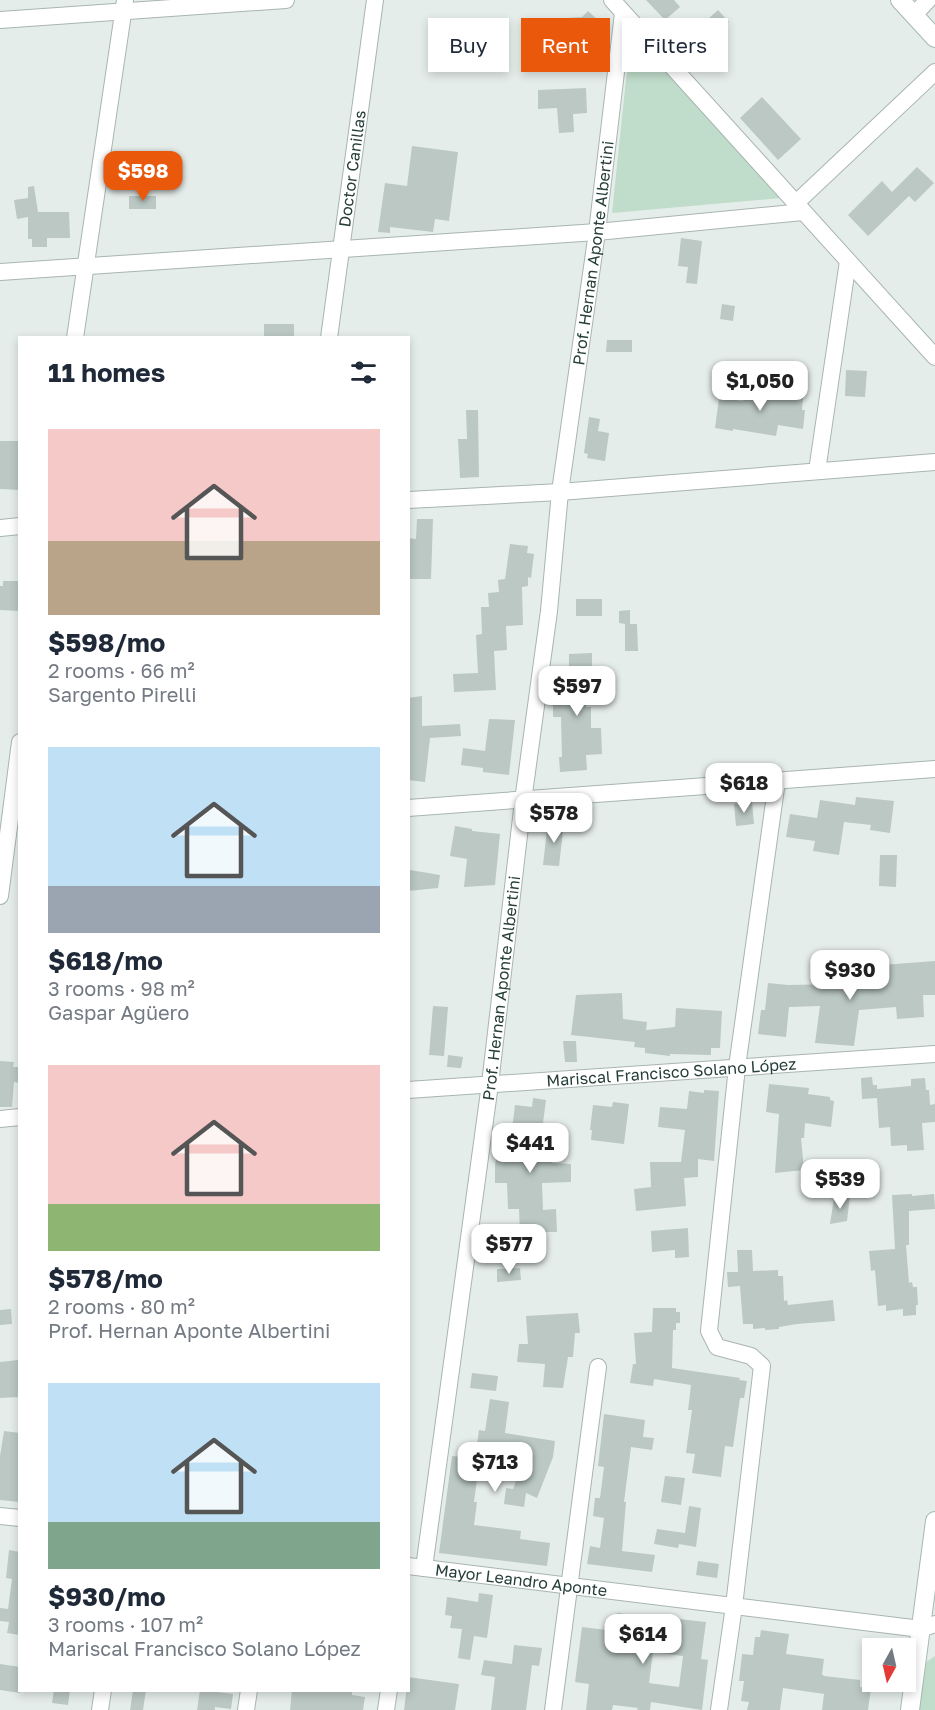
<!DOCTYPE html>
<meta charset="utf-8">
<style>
:root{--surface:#fff;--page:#f6f6f7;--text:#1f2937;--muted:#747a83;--accent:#ea580c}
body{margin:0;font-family:"Golos Text",sans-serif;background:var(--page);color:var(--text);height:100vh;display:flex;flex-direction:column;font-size:22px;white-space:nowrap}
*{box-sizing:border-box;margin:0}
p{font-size:20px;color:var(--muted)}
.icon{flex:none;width:33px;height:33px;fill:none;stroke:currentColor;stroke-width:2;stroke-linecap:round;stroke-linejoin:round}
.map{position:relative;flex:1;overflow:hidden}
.details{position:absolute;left:18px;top:336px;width:392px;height:1356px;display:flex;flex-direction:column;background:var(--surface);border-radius:0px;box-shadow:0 3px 9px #0003}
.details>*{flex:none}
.top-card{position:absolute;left:428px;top:18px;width:417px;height:54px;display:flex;gap:12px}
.needle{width:39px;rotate:188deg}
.controls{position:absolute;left:862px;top:1638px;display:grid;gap:12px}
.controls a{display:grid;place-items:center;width:54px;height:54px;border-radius:0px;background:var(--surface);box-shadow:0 3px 9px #0003;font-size:30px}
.price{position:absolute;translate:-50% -51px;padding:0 14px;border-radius:12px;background:#fff;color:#222;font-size:20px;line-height:39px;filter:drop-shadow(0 2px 3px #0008)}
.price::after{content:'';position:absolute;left:50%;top:36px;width:18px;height:14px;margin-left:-9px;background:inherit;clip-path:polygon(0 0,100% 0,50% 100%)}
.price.active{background:var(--accent);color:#fff}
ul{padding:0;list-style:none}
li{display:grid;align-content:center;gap:12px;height:318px;padding:0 30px}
li span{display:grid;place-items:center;height:186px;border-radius:0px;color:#555}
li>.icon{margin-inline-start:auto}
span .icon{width:108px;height:108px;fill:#fffc;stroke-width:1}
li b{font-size:26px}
h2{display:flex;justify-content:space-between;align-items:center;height:72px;padding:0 30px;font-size:26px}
.chip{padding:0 21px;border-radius:0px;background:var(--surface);box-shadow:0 3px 9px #0003;font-size:21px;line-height:54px}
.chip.active{background:var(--accent);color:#fff}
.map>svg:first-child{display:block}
.green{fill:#c0dcca}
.building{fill:#bbc8c4;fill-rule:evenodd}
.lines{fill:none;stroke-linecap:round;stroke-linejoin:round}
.street-casing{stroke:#a8b5b1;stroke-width:18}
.secondary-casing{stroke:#a5b8b3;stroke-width:20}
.street{stroke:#fff;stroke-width:16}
.secondary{stroke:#fff;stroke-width:18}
.labels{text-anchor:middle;stroke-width:5;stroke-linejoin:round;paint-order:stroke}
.street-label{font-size:16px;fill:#263e39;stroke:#f6faf8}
</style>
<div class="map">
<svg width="935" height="1710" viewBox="0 0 935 1710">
<rect width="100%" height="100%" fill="#e5edea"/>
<path class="green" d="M 631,32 L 781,198 L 612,213 Z
M 935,1656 L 935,1710 L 919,1710 L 926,1662 Z"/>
<path class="building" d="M 646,0 L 674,0 L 680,7 L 665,20 Z
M 718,10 L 729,22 L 710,39 L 699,27 Z
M 588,11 L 599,21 L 593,27 L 593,36 L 552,38 L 551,19 L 582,17 Z
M 586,88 L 587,113 L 573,114 L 574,132 L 559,133 L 557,108 L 538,109 L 538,90 Z
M 762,97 L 801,139 L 778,160 L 740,118 Z
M 412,146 L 458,152 L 449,221 L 435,219 L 433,232 L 390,227 L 390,233 L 378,232 L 385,183 L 407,186 Z
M 917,167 L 934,183 L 915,202 L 909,196 L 868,236 L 848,215 L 882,181 L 892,192 Z
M 34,186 L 38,212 L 69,212 L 70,238 L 47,238 L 47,247 L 32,247 L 32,239 L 28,239 L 28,217 L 17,219 L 14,200 L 28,198 L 28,187 Z
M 129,196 L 156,196 L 156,209 L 129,209 Z
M 681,238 L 702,241 L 697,284 L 686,283 L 688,267 L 678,266 Z
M 722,304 L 735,306 L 733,321 L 720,319 Z
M 264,324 L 294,324 L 294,338 L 264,338 Z
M 607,340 L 632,340 L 632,352 L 606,352 Z
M 846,370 L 867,371 L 865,397 L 845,396 Z
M 745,385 L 765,388 L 765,392 L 803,398 L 802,410 L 805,410 L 803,429 L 778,425 L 776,436 L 733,429 L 733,431 L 715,428 L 719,398 L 743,401 Z
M 466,410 L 478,410 L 479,477 L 460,478 L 458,439 L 467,439 Z
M 589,417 L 600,419 L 598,431 L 609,433 L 605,461 L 587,458 L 588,454 L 584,453 Z
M 0,441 L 20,441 L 20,490 L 0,489 Z
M 417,519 L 433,519 L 431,579 L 408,579 L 408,538 L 416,539 Z
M 510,544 L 528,546 L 527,553 L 534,554 L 531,578 L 528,577 L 528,586 L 522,587 L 523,625 L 506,626 L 507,650 L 494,651 L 496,690 L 454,692 L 453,674 L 478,673 L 476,635 L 482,634 L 481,607 L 489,607 L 488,593 L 499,592 L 498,580 L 505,579 Z
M 3,581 L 20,581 L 20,611 L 0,610 L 0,586 L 3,586 Z
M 576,599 L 602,599 L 602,616 L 576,616 Z
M 630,610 L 630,624 L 637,624 L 638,651 L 625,651 L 625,624 L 619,623 L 619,611 Z
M 592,653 L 592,667 L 586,667 L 586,707 L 591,707 L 591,728 L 601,728 L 602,754 L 586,755 L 587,770 L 560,772 L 559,757 L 562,757 L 561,717 L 553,717 L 553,704 L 560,704 L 560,677 L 569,677 L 569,654 Z
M 422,696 L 422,726 L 460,724 L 461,736 L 430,738 L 425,782 L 408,780 L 408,698 Z
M 489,719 L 515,720 L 509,775 L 483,772 L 483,768 L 461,765 L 463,748 L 485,751 Z
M 856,797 L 894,801 L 890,833 L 870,830 L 871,825 L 844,822 L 839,855 L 813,851 L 815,841 L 786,837 L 790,814 L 817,818 L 820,800 L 855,805 Z
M 752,802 L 754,824 L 736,826 L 734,804 Z
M 548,821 L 564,822 L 559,866 L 543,865 Z
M 455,826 L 472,829 L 472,831 L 500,834 L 495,885 L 464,887 L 467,859 L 450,856 Z
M 880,855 L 897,855 L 896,887 L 879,886 Z
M 410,870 L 440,875 L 438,888 L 408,891 Z
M 935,961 L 935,995 L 923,995 L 924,1017 L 897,1019 L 896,1007 L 859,1010 L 854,1046 L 815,1043 L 820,1006 L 789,1007 L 786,1037 L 758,1034 L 761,1010 L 765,1010 L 768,983 L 788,985 L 840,984 L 840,982 L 883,979 L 882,965 Z
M 622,993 L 623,1019 L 647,1022 L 646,1030 L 675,1027 L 676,1008 L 722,1011 L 720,1048 L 711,1048 L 711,1055 L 670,1054 L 670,1056 L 645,1053 L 645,1048 L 634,1047 L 635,1042 L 571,1035 L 576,995 Z
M 433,1006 L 448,1007 L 444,1056 L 429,1055 Z
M 563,1041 L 576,1041 L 577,1062 L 565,1062 Z
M 448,1055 L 463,1057 L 461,1068 L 447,1067 Z
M 0,1061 L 14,1062 L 13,1067 L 20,1067 L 20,1083 L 14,1082 L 12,1107 L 0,1107 Z
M 872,1077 L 873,1085 L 877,1085 L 877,1089 L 911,1086 L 911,1079 L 925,1078 L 926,1090 L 929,1090 L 930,1105 L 935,1104 L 935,1122 L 922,1123 L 924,1150 L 907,1151 L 907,1145 L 891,1146 L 890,1127 L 879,1128 L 877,1098 L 862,1099 L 861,1078 Z
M 769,1084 L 809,1088 L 808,1094 L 830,1097 L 830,1100 L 834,1101 L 831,1127 L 805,1123 L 804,1138 L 801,1138 L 804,1170 L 775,1173 L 779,1114 L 766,1112 Z
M 704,1090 L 719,1091 L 714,1161 L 698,1159 L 698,1177 L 684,1178 L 686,1206 L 636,1211 L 634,1189 L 651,1187 L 650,1162 L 681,1162 L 685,1130 L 658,1127 L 660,1107 L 687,1109 L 689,1091 L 704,1093 Z
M 533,1098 L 546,1100 L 540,1146 L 554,1147 L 552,1163 L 571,1164 L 571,1182 L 542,1183 L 543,1210 L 556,1209 L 557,1232 L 541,1232 L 542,1256 L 527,1257 L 526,1233 L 520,1233 L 519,1209 L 508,1209 L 507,1183 L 495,1183 L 495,1166 L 499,1136 L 511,1138 L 515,1105 L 532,1107 Z
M 613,1102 L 629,1104 L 624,1144 L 591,1140 L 592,1130 L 590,1130 L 593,1105 L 612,1107 Z
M 912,1194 L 912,1196 L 934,1194 L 935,1209 L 909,1211 L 909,1245 L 906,1245 L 909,1283 L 912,1282 L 913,1287 L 917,1287 L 918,1305 L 916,1305 L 916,1315 L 903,1316 L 903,1309 L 886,1311 L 886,1305 L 878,1306 L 875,1270 L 871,1271 L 869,1251 L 895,1249 L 892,1195 Z
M 850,1195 L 847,1221 L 830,1224 L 834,1198 Z
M 688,1228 L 689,1257 L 675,1258 L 675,1250 L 652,1252 L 651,1231 Z
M 737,1250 L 752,1250 L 753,1271 L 778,1270 L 778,1276 L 783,1276 L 784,1301 L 787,1300 L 788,1305 L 833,1300 L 835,1321 L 797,1324 L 779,1327 L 779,1329 L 765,1330 L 765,1328 L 753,1329 L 753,1324 L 743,1324 L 740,1286 L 728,1287 L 727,1272 L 738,1272 Z
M 520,1268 L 521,1280 L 497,1282 L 497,1269 Z
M 653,1308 L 676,1308 L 676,1312 L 680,1312 L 680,1323 L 676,1323 L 676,1330 L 673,1330 L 672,1368 L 740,1378 L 739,1380 L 747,1381 L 744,1398 L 740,1398 L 733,1447 L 725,1446 L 721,1477 L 692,1473 L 695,1454 L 686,1453 L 692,1410 L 688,1410 L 691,1385 L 654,1379 L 653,1386 L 630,1383 L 633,1364 L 636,1364 L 634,1333 L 652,1332 Z
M 11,1309 L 12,1324 L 0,1325 L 0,1310 Z
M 578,1313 L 580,1333 L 575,1333 L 573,1357 L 568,1357 L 563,1388 L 543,1387 L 545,1364 L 517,1362 L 519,1344 L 528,1344 L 526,1316 Z
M 18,1360 L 20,1397 L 0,1398 L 0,1362 Z
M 472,1373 L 498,1376 L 496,1391 L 470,1388 Z
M 490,1399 L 509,1402 L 505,1433 L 555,1441 L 553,1457 L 537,1498 L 526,1493 L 524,1507 L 504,1504 L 506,1488 L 513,1489 L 522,1466 L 495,1462 L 492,1481 L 477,1479 L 474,1502 L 477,1502 L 474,1525 L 521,1531 L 520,1539 L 550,1543 L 547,1566 L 439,1553 L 452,1456 L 475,1458 L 479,1430 L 485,1431 Z
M 604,1414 L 645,1420 L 643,1437 L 654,1438 L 652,1450 L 631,1447 L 624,1502 L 626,1502 L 622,1551 L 655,1555 L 652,1572 L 587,1564 L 590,1546 L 600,1548 L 604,1518 L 593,1516 L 595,1498 L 600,1498 L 604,1467 L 598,1466 Z
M 4,1431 L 20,1433 L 20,1502 L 0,1500 L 0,1456 Z
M 665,1476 L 685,1478 L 681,1505 L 661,1502 Z
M 689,1506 L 701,1508 L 696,1547 L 679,1544 L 678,1548 L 654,1544 L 657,1529 L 685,1533 Z
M 9,1550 L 20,1552 L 20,1635 L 7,1633 L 9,1622 L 0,1621 L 0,1608 L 8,1609 L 12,1579 L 6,1578 Z
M 698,1561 L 719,1564 L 717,1578 L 696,1575 Z
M 479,1593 L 493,1595 L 487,1638 L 474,1636 L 470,1660 L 458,1658 L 462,1629 L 450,1628 L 452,1616 L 445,1615 L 447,1597 L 478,1602 Z
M 617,1613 L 632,1615 L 631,1628 L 661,1632 L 662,1627 L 668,1628 L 670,1618 L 706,1622 L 701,1659 L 708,1660 L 702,1710 L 651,1702 L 650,1710 L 637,1710 L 638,1708 L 613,1705 L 612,1710 L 586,1710 L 589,1684 L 575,1682 L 582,1627 L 615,1631 ZM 653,1652 L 683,1656 L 679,1687 L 649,1683 Z
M 761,1630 L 789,1634 L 786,1654 L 824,1659 L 822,1674 L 824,1676 L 860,1680 L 860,1687 L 871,1688 L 868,1710 L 822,1710 L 824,1694 L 783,1688 L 780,1710 L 747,1710 L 749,1702 L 741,1701 L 744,1681 L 739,1681 L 742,1654 L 753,1655 L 755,1637 L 760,1637 Z
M 514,1645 L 542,1648 L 539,1666 L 532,1665 L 526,1710 L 491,1710 L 495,1677 L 481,1675 L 484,1660 L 512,1664 Z
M 0,1664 L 20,1667 L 20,1693 L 0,1690 Z
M 408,1677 L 459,1684 L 455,1710 L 404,1710 Z
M 54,1690 L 70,1690 L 68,1705 L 52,1703 Z
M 133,1690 L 146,1690 L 143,1710 L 130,1710 Z
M 200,1690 L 233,1694 L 231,1709 L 215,1707 L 215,1710 L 197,1710 Z
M 292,1690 L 352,1690 L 352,1695 L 365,1697 L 363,1710 L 290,1710 Z"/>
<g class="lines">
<defs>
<g id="street">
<path d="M 612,0 L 935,357"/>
<path d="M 914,15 L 928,0"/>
<path d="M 0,20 L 286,0"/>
<path d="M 796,203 L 935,72"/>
<path d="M 0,272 L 597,232 L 803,212"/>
<path d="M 75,338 L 125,0"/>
<path id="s1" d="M 329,338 L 375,0"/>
<path d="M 817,471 L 848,261"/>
<path d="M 408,500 L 560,492 L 935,462"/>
<path d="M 0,528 L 20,526"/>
<path d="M 408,808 L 935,769"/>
<path d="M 0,896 L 20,742"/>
<path id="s2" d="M 408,1090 L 935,1054"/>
<path d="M 0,1119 L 20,1117"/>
<path d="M 0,1516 L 20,1518"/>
<path id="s3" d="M 408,1566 L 921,1629 L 935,1624"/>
<path id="s4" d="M 424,1568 L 490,1084 L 523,801 L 549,611 L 560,492 L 597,232 L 623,13"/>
<path d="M 100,1710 L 103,1690"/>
<path d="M 246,1710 L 249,1690"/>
<path d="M 386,1710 L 389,1690"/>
<path d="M 553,1710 L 598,1367"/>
<path d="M 719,1710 L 734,1606 L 762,1366 L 751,1356 L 717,1347 L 709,1331 L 737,1067 L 777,781"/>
</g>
<path id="secondary" d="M 900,0 L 935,38
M 910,1710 L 935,1521"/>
</defs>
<use href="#street" class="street-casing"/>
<use href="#secondary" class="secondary-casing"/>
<use href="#street" class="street"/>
<use href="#secondary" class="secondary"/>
</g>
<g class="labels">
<g class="street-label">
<text dy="6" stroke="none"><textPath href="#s1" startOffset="171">Doctor Canillas</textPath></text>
<text dy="6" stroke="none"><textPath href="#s4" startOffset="1326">Prof. Hernan Aponte Albertini</textPath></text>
<text dy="6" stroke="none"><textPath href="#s4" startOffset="585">Prof. Hernan Aponte Albertini</textPath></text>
<text dy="6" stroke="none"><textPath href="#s2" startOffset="264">Mariscal Francisco Solano López</textPath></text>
<text dy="6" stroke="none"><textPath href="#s3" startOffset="114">Mayor Leandro Aponte</textPath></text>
</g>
</g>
</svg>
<div class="controls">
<a><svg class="needle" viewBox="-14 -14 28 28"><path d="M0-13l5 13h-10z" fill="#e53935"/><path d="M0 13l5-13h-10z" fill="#747a83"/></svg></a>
</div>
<b class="price active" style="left:143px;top:202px">$598</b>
<b class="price" style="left:760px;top:412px">$1,050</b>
<b class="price" style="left:577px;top:717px">$597</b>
<b class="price" style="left:744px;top:814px">$618</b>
<b class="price" style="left:554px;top:844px">$578</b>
<b class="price" style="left:850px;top:1001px">$930</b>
<b class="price" style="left:530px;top:1174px">$441</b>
<b class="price" style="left:840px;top:1210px">$539</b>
<b class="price" style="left:509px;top:1275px">$577</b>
<b class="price" style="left:495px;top:1493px">$713</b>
<b class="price" style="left:643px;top:1665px">$614</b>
<div class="top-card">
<a class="chip">Buy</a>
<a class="chip active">Rent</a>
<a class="chip">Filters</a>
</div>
<section class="details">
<h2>11 homes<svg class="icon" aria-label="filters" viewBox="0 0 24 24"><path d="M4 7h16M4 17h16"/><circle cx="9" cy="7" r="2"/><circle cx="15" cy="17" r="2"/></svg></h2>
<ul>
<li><span style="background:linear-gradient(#f6c9c9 60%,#b9a48a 0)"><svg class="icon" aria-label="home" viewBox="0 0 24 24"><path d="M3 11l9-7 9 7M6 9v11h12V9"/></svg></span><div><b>$598/mo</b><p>2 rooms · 66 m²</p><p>Sargento Pirelli</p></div></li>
<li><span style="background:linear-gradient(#bfe0f5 75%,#9aa5b1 0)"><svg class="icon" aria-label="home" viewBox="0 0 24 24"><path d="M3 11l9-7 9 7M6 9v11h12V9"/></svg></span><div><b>$618/mo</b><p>3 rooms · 98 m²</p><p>Gaspar Agüero</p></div></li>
<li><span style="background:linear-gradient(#f6c9c9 75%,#8fb573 0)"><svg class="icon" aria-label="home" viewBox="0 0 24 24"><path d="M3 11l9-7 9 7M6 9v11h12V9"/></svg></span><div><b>$578/mo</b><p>2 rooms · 80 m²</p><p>Prof. Hernan Aponte Albertini</p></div></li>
<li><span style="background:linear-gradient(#bfe0f5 75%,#7fa58c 0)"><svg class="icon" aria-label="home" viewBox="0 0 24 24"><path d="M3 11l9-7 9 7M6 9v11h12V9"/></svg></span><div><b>$930/mo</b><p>3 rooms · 107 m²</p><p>Mariscal Francisco Solano López</p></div></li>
</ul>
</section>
</div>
